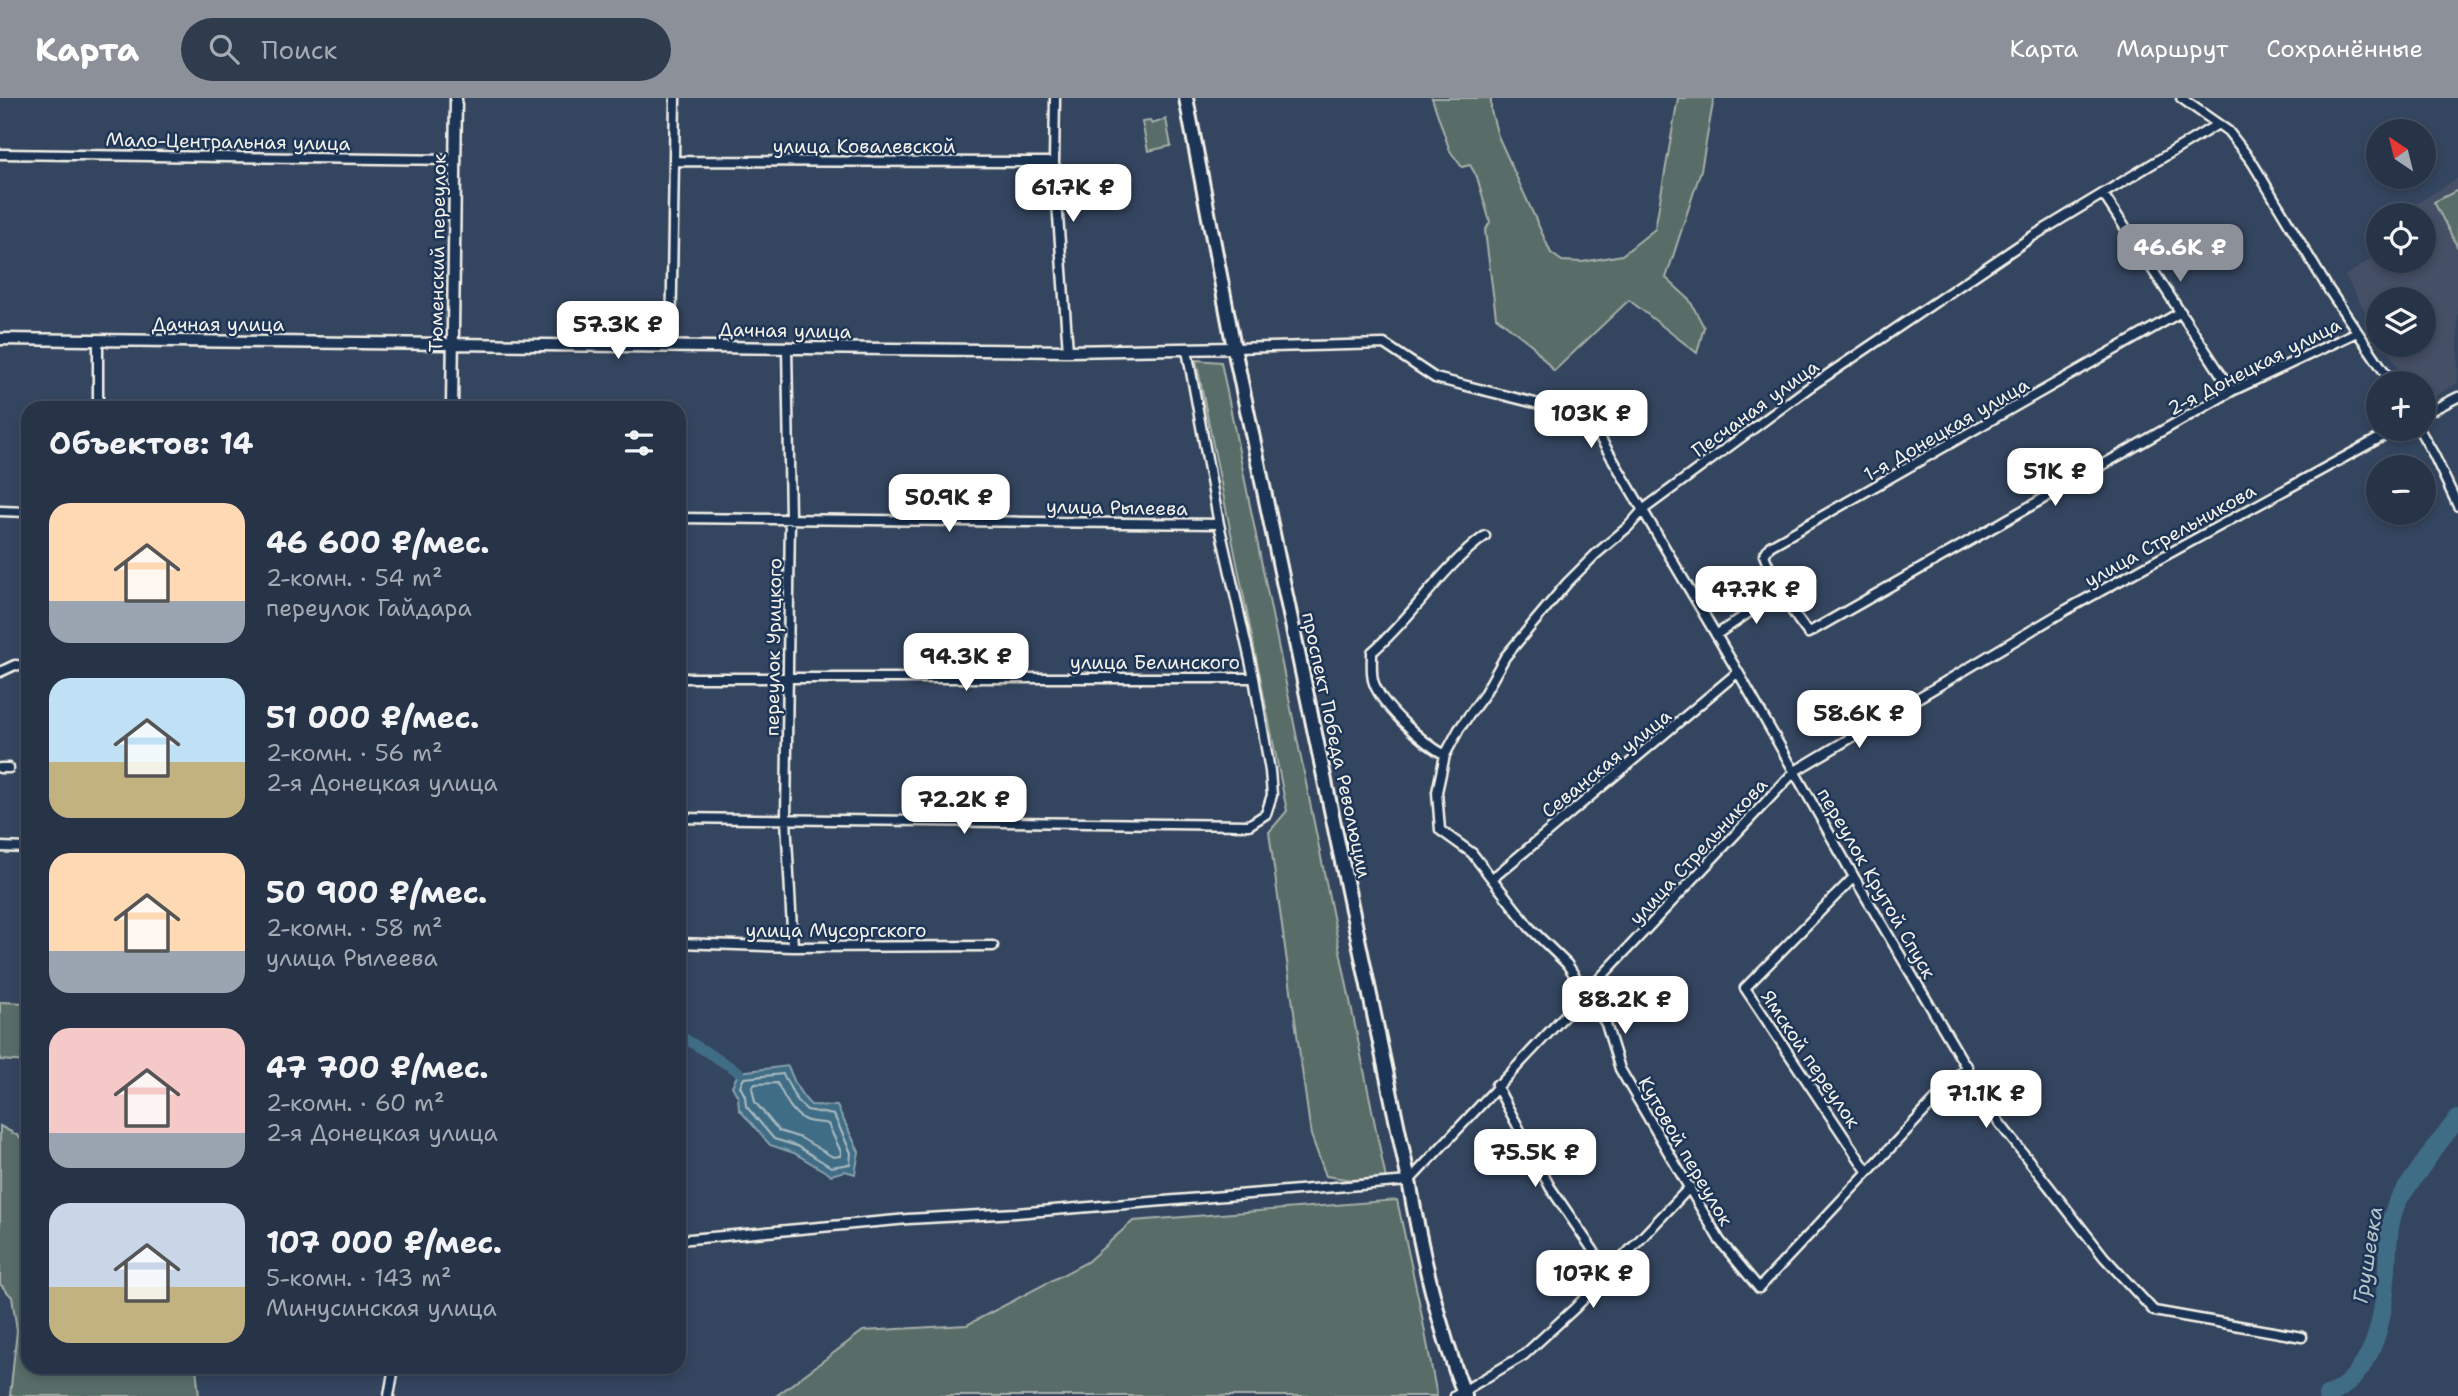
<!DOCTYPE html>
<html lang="ru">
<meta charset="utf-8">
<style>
:root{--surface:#273447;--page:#2f3c4e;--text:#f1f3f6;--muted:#a4aab4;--line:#434f60;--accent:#8c9099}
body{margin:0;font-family:"Shantell Sans",sans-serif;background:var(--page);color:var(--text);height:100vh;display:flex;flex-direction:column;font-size:26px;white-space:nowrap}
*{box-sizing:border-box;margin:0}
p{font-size:23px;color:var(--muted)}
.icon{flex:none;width:38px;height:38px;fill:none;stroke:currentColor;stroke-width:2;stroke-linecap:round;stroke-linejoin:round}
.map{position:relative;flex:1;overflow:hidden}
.drawer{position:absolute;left:21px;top:303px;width:665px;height:973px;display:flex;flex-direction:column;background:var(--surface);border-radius:21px;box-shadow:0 4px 10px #0003,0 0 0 2px var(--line)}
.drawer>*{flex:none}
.needle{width:46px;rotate:325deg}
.buttons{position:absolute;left:2366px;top:21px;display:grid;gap:14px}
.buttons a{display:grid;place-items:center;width:70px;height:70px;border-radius:50%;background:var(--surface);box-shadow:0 4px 10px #0003,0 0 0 2px var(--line);font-size:35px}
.price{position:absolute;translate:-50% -60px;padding:0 16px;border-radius:14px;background:#fff;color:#222;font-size:23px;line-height:46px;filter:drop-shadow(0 2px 4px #0008)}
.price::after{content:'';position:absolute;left:50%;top:42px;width:21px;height:16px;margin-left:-10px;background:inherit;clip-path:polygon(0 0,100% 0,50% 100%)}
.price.on{background:var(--accent);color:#fff}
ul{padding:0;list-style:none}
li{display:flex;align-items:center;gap:21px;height:175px;padding:0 28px}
li span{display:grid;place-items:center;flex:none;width:196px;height:140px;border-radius:21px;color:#555}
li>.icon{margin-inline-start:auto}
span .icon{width:84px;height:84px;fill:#fffc;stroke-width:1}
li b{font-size:30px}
h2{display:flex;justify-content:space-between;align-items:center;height:84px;padding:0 28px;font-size:30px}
header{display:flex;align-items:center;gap:42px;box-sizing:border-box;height:98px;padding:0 35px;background:var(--accent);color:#fff}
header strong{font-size:33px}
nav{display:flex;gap:38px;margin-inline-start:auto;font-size:24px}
.search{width:490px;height:63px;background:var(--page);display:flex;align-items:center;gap:18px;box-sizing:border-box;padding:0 24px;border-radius:38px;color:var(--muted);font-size:26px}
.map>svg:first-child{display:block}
.built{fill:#445065}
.green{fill:#596d68;stroke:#a6afa8;stroke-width:2}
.water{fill:#416d86;stroke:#89a2ad;stroke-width:2}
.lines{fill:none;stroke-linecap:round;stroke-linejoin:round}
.shore{stroke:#acbcc1;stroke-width:2}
.canal{stroke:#416d86;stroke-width:10}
.river{stroke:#416d86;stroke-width:18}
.minor-casing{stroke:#f4f1e8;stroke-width:13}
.tertiary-casing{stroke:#f4f1e8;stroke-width:15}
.primary-casing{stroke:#f4f1e8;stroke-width:18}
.minor{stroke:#1d3557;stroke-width:8}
.tertiary{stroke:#1d3557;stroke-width:10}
.primary{stroke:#1d3557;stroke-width:12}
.labels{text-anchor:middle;stroke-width:5;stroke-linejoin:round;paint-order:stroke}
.street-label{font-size:19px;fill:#f4f1e8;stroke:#1d3557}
.water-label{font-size:21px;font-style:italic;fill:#b5c3c6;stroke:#1d3557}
</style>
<header>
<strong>Карта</strong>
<div class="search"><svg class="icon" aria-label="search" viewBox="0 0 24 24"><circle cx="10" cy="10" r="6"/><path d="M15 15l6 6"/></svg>Поиск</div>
<nav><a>Карта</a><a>Маршрут</a><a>Сохранённые</a></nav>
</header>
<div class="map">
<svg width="2458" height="1298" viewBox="0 0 2458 1298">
<rect width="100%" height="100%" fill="#34455f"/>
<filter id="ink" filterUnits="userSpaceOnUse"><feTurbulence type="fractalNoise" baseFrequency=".0143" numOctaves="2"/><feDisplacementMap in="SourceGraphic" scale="14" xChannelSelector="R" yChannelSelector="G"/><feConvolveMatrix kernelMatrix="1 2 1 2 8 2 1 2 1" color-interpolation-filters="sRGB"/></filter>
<g filter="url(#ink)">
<path class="built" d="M 2458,80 L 2458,285 L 2424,304 L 2424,285 L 2407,285 L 2385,247 L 2424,247 L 2424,201 L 2378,201 L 2378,236 L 2345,178 L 2378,156 L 2378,163 L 2424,163 L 2424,117 L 2399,116 Z"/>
<path class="green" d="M 1432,0 L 1491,0 L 1491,13 L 1498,38 L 1551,155 L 1562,163 L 1582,164 L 1622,157 L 1655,131 L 1678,0 L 1714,0 L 1701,72 L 1666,180 L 1689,201 L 1704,229 L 1697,255 L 1629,202 L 1554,273 L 1532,247 L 1496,219 L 1485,133 L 1490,124 L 1477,79 L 1470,67 L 1462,69 L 1450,53 Z
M 1166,21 L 1171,48 L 1148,53 L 1142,24 L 1150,23 L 1152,26 Z
M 2458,92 L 2458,150 L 2434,104 Z
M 1196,262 L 1221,264 L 1386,1081 L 1352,1082 L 1326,1078 L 1311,1037 L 1269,734 L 1287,713 Z
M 0,904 L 28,905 L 28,964 L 0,962 Z
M 0,1028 L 17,1037 L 28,1046 L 28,1269 L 196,1269 L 199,1298 L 10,1298 L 17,1232 L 12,1199 L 0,1186 Z
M 1397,1102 L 1420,1208 L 1437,1298 L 776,1298 L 863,1233 L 967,1227 L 1087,1164 L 1133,1123 Z"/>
<path class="water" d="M 788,968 C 794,983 799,996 811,1007 L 837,1008 L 859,1054 L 855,1076 L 845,1073 L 831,1077 L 794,1055 L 770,1047 L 739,1011 L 738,999 L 732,988 L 739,974 Z"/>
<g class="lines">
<path class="shore" d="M 783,976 L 797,1003 L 807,1012 L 834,1017 L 851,1055 L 850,1066 L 831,1069 L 797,1048 L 774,1041 L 746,1008 L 745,998 L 740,988 L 744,980 Z
M 777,985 C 784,998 791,1015 805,1022 C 812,1025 821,1024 828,1026 L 841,1054 L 840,1058 L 833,1059 L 801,1040 L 779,1033 L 755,1004 L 752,990 L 755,986 Z"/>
<path class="canal" d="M 679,934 L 684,940 L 739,974"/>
<path class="river" d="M 2327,1298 C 2376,1276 2384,1218 2387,1170 C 2388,1150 2388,1126 2396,1107 C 2399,1099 2406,1092 2410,1085 C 2426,1063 2440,1041 2458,1021"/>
<defs>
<path id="minor" d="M 1055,0 L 1054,64 L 1068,253
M 2181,0 L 2228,33 L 2252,64 L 2329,192 L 2392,285
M 0,56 L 456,62
M 674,63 L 1054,64
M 2103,96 L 2232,293
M 2181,214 L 1770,448 L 1764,457 C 1775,486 1788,510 1808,535 L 2232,293 L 2357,234
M 671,248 L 675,0
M 787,249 L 790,419 L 786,722 L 793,849
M 1234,250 L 1384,246 L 1435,280 L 1543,307 L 1592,326 L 1738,574 L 1854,779 L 1998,1023 L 2104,1159 L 2154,1213 L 2302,1239
M 98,310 L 98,242
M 2424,316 L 2458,299
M 2419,331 L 2434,357 L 2458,408
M 0,413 L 28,414
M 679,420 L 1219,426
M 1716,537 L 1779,494
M 0,574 L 15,567 L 28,568
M 679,580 L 1254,580
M 1445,657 C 1423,645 1379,606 1373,582 C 1371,573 1372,563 1372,554 C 1413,519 1441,470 1485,438
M 0,670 L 9,670
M 679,720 L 1249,727 L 1266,716 L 1272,697 L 1270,673 L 1254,580 L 1219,426 L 1187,252
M 0,749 L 28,750
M 1854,779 L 1745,890 L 1867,1073
M 1493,780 L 1738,574
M 679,845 L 793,849 L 993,848
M 1967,968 L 1759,1190 L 1720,1143 L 1620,971 L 1606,926 L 1567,866 L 1530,830 L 1472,755 L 1440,732 L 1437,694 L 1445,657 L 1459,631 L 1483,598 L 1505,559 L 1567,485 L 1596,456 L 1628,429 L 1644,411 L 1811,288 L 2033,138 L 2218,26
M 1496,987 L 1550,1089 L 1608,1174
M 679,1142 L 908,1121 L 1016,1115 L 1409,1083 L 1795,673 L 2066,512 L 2396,331
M 389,1298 L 394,1269
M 1455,1298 L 1524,1257 L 1575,1210 L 1690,1089"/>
<path id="tertiary" d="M 0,241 L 1068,253 L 1234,250
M 452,310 L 456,0"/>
<path id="primary" d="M 1186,0 L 1234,250 L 1409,1083 C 1422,1157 1438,1228 1465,1298"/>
</defs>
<use href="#minor" class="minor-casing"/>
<use href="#tertiary" class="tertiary-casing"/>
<use href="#primary" class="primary-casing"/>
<use href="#minor" class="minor"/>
<use href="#tertiary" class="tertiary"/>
<use href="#primary" class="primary"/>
</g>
</g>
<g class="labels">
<g class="street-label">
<text transform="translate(228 43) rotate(1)" y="7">Мало-Центральная улица</text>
<text x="864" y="55">улица Ковалевской</text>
<text transform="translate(437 155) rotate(-89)" y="7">Тюменский переулок</text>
<text x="218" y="233">Дачная улица</text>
<text transform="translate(785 232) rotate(1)" y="7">Дачная улица</text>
<text transform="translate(2254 268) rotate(-27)" y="7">2-я Донецкая улица</text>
<text transform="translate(1755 310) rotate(-36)" y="7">Песчаная улица</text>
<text transform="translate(1946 331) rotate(-30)" y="7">1-я Донецкая улица</text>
<text transform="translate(1117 409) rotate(1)" y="7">улица Рылеева</text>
<text transform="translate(2170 437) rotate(-29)" y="7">улица Стрельникова</text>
<text transform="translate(773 549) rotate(-89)" y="7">переулок Урицкого</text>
<text x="1155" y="571">улица Белинского</text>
<text transform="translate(1337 647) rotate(78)" y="7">проспект Победа Революции</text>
<text transform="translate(1606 665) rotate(-39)" y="7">Севанская улица</text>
<text transform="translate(1698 753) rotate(-47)" y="7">улица Стрельникова</text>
<text transform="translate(1877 785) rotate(60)" y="7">переулок Крутой Спуск</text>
<text x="836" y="839">улица Мусоргского</text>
<text transform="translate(1811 961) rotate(56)" y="7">Ямской переулок</text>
<text transform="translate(1686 1053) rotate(60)" y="7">Кутовой переулок</text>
</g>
<g class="water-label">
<text transform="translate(2368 1157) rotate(-81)" y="7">Грушевка</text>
</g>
</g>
</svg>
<div class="buttons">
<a><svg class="needle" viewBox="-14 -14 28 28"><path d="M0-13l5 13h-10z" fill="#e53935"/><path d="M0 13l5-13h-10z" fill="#a4aab4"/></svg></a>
<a><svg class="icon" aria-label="locate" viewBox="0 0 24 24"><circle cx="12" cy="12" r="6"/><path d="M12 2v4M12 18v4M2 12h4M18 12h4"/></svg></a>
<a><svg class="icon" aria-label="layers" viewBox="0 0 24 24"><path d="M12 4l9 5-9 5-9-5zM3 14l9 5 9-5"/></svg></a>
<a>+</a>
<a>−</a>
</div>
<b class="price" style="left:1073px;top:126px">61.7K ₽</b>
<b class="price on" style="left:2180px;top:186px">46.6K ₽</b>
<b class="price" style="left:618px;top:263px">57.3K ₽</b>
<b class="price" style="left:1591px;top:352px">103K ₽</b>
<b class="price" style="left:2055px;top:410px">51K ₽</b>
<b class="price" style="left:949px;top:436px">50.9K ₽</b>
<b class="price" style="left:1756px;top:528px">47.7K ₽</b>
<b class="price" style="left:966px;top:595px">94.3K ₽</b>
<b class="price" style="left:1859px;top:652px">58.6K ₽</b>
<b class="price" style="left:964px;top:738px">72.2K ₽</b>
<b class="price" style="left:1625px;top:938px">88.2K ₽</b>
<b class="price" style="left:1986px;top:1032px">71.1K ₽</b>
<b class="price" style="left:1535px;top:1091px">75.5K ₽</b>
<b class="price" style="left:1593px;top:1212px">107K ₽</b>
<section class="drawer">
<h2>Объектов: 14<svg class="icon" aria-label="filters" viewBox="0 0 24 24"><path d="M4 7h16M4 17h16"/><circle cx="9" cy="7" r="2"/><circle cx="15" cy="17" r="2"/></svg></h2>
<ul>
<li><span style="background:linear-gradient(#ffd9b3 70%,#9aa5b1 0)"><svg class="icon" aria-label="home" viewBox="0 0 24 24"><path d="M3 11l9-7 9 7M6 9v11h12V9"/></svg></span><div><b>46 600 ₽/мес.</b><p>2-комн. · 54 m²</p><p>переулок Гайдара</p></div></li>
<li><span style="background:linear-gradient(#bfe0f5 60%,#c2b280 0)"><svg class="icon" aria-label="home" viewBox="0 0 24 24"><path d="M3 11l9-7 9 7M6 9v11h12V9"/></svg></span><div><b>51 000 ₽/мес.</b><p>2-комн. · 56 m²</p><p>2-я Донецкая улица</p></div></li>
<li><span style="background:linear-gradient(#ffd9b3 70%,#9aa5b1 0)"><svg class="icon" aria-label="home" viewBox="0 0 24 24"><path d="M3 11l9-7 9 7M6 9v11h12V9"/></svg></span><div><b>50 900 ₽/мес.</b><p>2-комн. · 58 m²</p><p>улица Рылеева</p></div></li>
<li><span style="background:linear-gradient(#f6c9c9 75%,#9aa5b1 0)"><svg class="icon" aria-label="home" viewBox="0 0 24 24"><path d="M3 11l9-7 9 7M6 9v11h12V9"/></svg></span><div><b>47 700 ₽/мес.</b><p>2-комн. · 60 m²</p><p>2-я Донецкая улица</p></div></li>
<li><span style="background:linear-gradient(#c9d6e8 60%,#c2b280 0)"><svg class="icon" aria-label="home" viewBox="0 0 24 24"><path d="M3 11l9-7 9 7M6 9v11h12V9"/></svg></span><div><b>107 000 ₽/мес.</b><p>5-комн. · 143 m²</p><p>Минусинская улица</p></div></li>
</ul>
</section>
</div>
